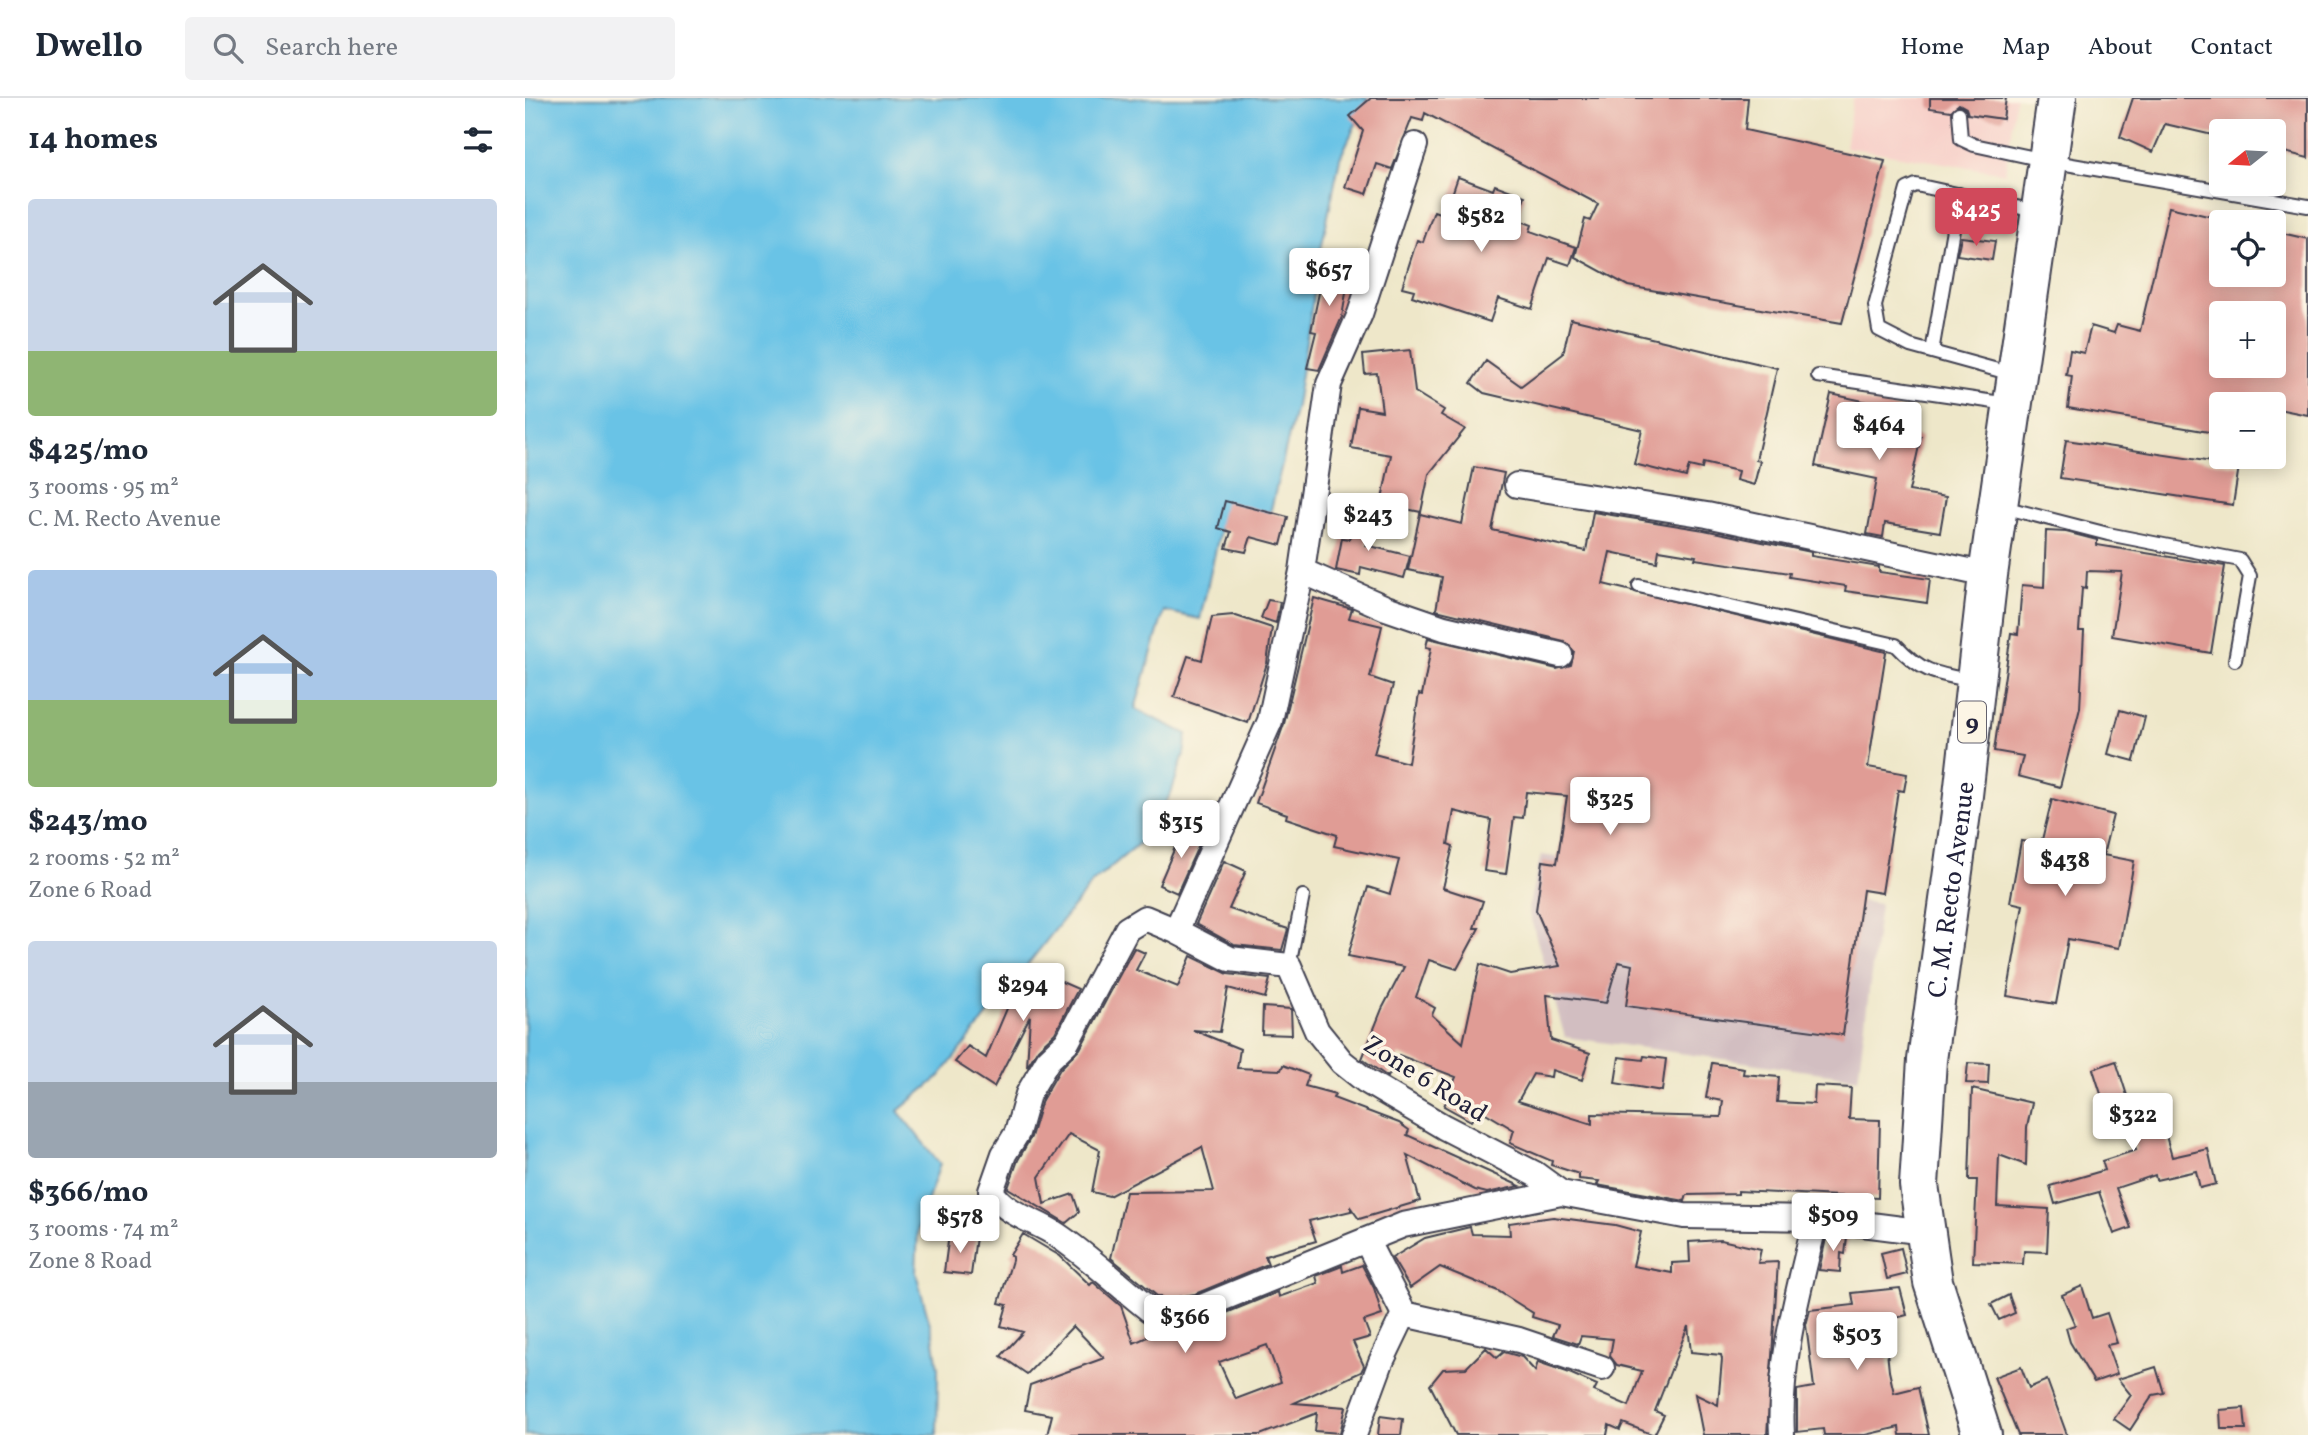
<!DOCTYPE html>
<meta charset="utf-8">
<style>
:root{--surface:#fff;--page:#f2f2f3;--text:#1f2937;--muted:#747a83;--line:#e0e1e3;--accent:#d1495b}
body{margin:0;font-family:Vollkorn,serif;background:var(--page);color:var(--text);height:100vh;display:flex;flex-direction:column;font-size:26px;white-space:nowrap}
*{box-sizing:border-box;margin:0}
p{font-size:23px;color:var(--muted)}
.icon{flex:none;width:38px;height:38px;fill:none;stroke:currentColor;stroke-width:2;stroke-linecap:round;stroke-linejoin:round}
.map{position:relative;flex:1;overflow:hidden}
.details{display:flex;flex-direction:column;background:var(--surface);width:525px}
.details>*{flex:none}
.needle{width:46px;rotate:252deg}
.fabs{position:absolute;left:1684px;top:21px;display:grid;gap:14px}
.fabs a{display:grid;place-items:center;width:77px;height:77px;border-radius:7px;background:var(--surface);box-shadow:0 4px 18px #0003;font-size:35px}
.price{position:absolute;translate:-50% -60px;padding:0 16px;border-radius:7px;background:#fff;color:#222;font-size:23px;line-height:46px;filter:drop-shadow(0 2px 4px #0008)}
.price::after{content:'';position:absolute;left:50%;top:42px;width:21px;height:16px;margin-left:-10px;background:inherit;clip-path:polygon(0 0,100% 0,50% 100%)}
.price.selected{background:var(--accent);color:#fff}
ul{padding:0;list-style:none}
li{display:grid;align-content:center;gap:14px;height:371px;padding:0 28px}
li span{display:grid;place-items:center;height:217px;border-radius:7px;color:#555}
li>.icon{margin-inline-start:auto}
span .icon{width:126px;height:126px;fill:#fffc;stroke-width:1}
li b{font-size:30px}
h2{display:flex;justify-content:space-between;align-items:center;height:84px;padding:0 28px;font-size:30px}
header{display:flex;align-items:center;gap:42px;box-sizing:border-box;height:98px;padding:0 35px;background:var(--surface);border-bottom:2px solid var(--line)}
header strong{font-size:33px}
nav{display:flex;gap:38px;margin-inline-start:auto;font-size:24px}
.search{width:490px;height:63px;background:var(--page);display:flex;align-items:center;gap:18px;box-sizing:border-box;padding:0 24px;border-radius:7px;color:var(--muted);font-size:26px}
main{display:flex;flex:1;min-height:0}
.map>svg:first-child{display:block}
.built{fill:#f7d0c9}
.industrial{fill:#d2bec1}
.water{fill:#69c3e6;stroke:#467290;stroke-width:2}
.building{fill:#e09c95;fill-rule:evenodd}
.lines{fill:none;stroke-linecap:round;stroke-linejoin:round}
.service-casing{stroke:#414050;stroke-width:16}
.minor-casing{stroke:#414050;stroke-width:28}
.trunk-casing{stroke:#414050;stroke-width:42}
.service{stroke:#fff;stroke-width:12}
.minor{stroke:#fff;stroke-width:24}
.trunk{stroke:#fff;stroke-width:38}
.labels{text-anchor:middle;stroke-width:7;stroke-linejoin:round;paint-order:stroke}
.shield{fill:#fcf5e5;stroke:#63616e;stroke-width:2}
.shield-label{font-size:24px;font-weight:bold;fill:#22223b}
.street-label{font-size:26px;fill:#22223b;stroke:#fcf5e5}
</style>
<header>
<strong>Dwello</strong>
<div class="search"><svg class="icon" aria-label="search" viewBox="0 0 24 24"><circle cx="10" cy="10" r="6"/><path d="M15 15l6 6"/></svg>Search here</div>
<nav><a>Home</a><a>Map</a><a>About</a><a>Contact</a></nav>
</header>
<main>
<section class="details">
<h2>14 homes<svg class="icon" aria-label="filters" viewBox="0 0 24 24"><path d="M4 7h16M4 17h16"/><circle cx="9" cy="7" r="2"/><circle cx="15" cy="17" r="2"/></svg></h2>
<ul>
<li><span style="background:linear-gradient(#c9d6e8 70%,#8fb573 0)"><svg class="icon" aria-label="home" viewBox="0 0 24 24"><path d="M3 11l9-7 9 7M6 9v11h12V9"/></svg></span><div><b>$425/mo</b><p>3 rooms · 95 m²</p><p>C. M. Recto Avenue</p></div></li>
<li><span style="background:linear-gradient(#a9c7e8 60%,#8fb573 0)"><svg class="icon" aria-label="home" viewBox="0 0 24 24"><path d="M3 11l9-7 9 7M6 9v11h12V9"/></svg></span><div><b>$243/mo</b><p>2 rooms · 52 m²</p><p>Zone 6 Road</p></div></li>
<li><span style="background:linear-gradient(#c9d6e8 65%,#9aa5b1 0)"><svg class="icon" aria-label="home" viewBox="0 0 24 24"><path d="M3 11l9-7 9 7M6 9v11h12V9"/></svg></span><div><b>$366/mo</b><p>3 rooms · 74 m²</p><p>Zone 8 Road</p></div></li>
</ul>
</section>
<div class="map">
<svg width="1783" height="1337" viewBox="0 0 1783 1337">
<rect width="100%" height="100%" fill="#fcf5e5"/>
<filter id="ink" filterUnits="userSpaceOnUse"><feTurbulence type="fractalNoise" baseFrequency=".0143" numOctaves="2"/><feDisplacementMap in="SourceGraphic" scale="14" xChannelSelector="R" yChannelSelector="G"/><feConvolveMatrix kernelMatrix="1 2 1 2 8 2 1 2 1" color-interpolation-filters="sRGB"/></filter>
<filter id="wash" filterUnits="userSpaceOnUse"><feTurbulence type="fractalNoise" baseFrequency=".00686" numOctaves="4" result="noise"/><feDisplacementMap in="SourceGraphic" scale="28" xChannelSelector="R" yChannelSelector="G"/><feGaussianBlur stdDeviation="1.57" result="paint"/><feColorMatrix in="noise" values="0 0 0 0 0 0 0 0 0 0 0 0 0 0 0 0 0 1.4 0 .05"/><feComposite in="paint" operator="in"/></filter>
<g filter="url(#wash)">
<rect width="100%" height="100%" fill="#eee7c9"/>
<path class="built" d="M 1328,0 L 1491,0 L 1480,75 L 1320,49 Z"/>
<path class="industrial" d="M 1016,757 L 1355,806 L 1333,980 L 1040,939 L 1003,811 Z"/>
<path class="water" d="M 0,0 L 843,0 L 815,60 L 795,156 L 771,308 L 741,432 L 698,419 L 675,521 L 639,513 L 610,611 L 662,636 L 659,656 L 646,695 L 619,741 L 567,785 L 414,979 L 373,1013 L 415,1066 L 393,1131 L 391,1175 L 408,1237 L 413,1270 L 412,1337 L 0,1337 Z"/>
<g id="blocks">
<path class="building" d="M 846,0 L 1223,0 L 1220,32 L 1360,63 L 1317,225 L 1103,188 L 1050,159 L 1060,121 L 1065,123 L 1073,106 L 900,15 L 898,23 L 887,20 L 867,71 L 852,66 L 842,96 L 820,89 L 838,33 L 825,18 Z
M 1405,0 L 1481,0 L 1478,21 L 1443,16 L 1441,10 L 1434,6 L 1426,13 L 1405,10 Z
M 1608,0 L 1783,0 L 1783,60 L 1748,51 L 1748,33 L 1696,33 L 1696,39 L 1640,26 L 1628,54 L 1595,39 Z
M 933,79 L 968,92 L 970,87 L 1000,98 L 991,121 L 1007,127 L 1005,133 L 1051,149 L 1045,167 L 1024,160 L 1007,211 L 973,200 L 965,224 L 887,198 L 889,192 L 877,189 L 892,142 L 898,144 L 909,113 L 920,117 Z
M 1644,109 L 1696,121 L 1696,177 L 1748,177 L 1748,133 L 1783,141 L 1783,317 L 1748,310 L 1748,306 L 1696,306 L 1696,336 L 1543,310 L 1547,278 L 1541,277 L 1545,252 L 1559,255 L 1566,228 L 1589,235 L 1592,227 L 1615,233 ZM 1696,215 L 1748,215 L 1748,268 L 1696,268 Z
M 1436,139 L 1470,143 L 1467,162 L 1432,157 Z
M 807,154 L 824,158 L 819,176 L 824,177 L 817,219 L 794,272 L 782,270 L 791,234 L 786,233 L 799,171 L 803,172 Z
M 1046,221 L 1252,270 L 1231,362 L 1235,363 L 1229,387 L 1211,382 L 1213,373 L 1178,365 L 1177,371 L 1164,368 L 1161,379 L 1109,366 L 1117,332 L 959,295 L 946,285 L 961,263 L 996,288 L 1038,256 Z
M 885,252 L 890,294 L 919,312 L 916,317 L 940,331 L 904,376 L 896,414 L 856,406 L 866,357 L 826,350 L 833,309 L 857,313 L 852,275 L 840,276 L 838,257 Z
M 1306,296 L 1384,313 L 1379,335 L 1396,339 L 1384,393 L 1421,399 L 1415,434 L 1360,425 L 1358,439 L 1342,436 L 1352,381 L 1290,368 Z
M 1541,342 L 1714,368 L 1708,407 L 1535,380 Z
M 949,369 L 979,375 L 967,432 L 1061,453 L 1068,414 L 1179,432 L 1286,454 L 1286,458 L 1354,469 L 1354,474 L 1405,481 L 1402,505 L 1320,493 L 1321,488 L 1264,479 L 1265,475 L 1170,461 L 1171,458 L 1134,452 L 1132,464 L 1085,454 L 1078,486 L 1361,554 L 1343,669 L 1382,676 L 1379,693 L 1373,692 L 1357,795 L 1338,792 L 1318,937 L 1101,908 L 1107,867 L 1093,864 L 1081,905 L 1022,897 L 1026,942 L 1065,955 L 1057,982 L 1027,972 L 1026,979 L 1008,976 L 993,1003 L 1067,1026 L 1067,1016 L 1196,1019 L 1198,1003 L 1181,1000 L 1187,965 L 1219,970 L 1218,976 L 1254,979 L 1252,1004 L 1289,1006 L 1290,988 L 1326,990 L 1324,1021 L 1355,1022 L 1353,1100 L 1213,1093 L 1213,1096 L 1162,1097 L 1160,1103 L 1072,1087 L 1074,1083 L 1054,1081 L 1054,1076 L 1026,1067 L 1027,1063 L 985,1045 L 989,1032 L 954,1011 L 946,1023 L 919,1008 L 931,979 L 874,957 L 863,979 L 837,961 L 857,911 L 879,869 L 823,858 L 843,789 L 865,796 L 874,762 L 809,748 L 812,737 L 761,720 L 762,716 L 731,705 L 759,626 L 789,500 L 827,511 L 824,520 L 857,528 L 845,579 L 868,587 L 849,656 L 883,665 L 894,596 L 897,597 L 906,550 L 901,549 L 903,540 L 1032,571 L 1046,567 L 1049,553 L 1039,543 L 911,512 L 917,479 L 883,472 L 895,416 L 937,426 ZM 1001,694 L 1042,698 L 1032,765 L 1018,763 L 1011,812 L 1035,868 L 985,876 L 955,866 L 938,945 L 907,917 L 910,910 L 891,899 L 904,862 L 932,871 L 954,830 L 949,830 L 958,803 L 918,790 L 928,748 L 923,746 L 929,713 L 966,722 L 959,773 L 981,776 L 989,719 L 998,720 Z
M 700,403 L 763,419 L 756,447 L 726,439 L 721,454 L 701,450 L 706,434 L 693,430 Z
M 832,414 L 848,418 L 841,447 L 885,458 L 879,480 L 836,469 L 835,477 L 811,472 L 817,440 L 824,441 Z
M 1521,433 L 1541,434 L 1572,442 L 1572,447 L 1700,468 L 1686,555 L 1587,538 L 1597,474 L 1562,473 L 1561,491 L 1557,490 L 1554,533 L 1559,533 L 1555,610 L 1535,689 L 1493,678 L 1498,658 L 1469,653 L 1486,535 L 1493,536 L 1497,487 L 1519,489 Z
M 743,502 L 755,504 L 751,525 L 736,520 Z
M 708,517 L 747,530 L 742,565 L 723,625 L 649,599 L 663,558 L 677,562 L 687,519 Z
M 1595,612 L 1620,619 L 1609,663 L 1583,656 Z
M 1527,701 L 1588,717 L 1578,757 L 1609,763 L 1594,850 L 1543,841 L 1531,906 L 1482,898 L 1498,807 L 1485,804 L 1496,743 L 1516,746 Z
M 659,728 L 675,736 L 673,740 L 676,742 L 652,795 L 634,787 Z
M 699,763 L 721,773 L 704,811 L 763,831 L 757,852 L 709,847 L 671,826 Z
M 609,850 L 620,855 L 611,872 L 653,889 L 666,858 L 703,876 L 745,881 L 740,900 L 703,890 L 695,934 L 668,932 L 715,951 L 712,970 L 756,972 L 758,967 L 784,977 L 780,988 L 810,996 L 808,1000 L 874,1025 L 884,1032 L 882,1037 L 995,1088 L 962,1095 L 950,1092 L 882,1057 L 895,1103 L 834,1121 L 826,1110 L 826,1113 L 784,1123 L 791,1143 L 740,1158 L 743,1166 L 670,1196 L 641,1201 L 632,1198 L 586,1160 L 601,1094 L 689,1093 L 677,1049 L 584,1098 L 567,1094 L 575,1052 L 544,1036 L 514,1079 L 519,1106 L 548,1096 L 554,1114 L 541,1125 L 483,1090 L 493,1062 L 506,1039 L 517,1002 L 535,971 L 555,951 Z
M 500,868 L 553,891 L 530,935 L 513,951 L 502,969 L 505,918 L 469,989 L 430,964 L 443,948 L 461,960 Z
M 738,909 L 766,911 L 767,937 L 737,936 Z
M 1119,958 L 1141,961 L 1137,993 L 1090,985 L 1094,959 L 1118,962 Z
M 1591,963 L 1605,1007 L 1630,999 L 1647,1059 L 1683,1051 L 1691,1086 L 1675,1090 L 1671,1073 L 1631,1082 L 1630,1077 L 1591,1090 L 1606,1130 L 1589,1136 L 1574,1094 L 1530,1106 L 1525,1088 L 1580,1072 L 1577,1063 L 1611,1052 L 1600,1016 L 1584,1021 L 1568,971 Z
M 1443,965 L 1464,966 L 1463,986 L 1441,985 Z
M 1447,991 L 1507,1005 L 1502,1029 L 1501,1067 L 1474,1057 L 1472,1108 L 1524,1111 L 1522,1154 L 1499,1153 L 1498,1166 L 1448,1164 L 1452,1082 L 1444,1082 Z
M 1028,1119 L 1090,1127 L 1116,1134 L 1108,1168 L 1147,1175 L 1147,1165 L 1165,1164 L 1164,1144 L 1196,1142 L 1236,1151 L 1233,1165 L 1253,1164 L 1242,1337 L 1178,1337 L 1170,1296 L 1193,1307 L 1197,1261 L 1196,1257 L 1166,1254 L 1163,1228 L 1130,1313 L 1139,1317 L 1129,1337 L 1098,1325 L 1095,1332 L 1084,1327 L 1082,1337 L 931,1337 L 905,1287 L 918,1271 L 941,1270 L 961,1250 L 972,1260 L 979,1254 L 997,1259 L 1010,1273 L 1013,1264 L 1042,1274 L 1072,1287 L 1069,1293 L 1104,1308 L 1117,1273 L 1092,1267 L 1085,1258 L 1088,1241 L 1056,1238 L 1053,1246 L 1028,1238 L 1033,1227 L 1007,1219 L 1008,1215 L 973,1193 L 915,1169 L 885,1190 L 867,1160 L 900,1140 L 945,1129 L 947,1136 L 985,1137 L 984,1125 Z
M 424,1136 L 451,1139 L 446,1177 L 419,1174 Z
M 498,1136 L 535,1158 L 565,1187 L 568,1184 L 596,1208 L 609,1245 L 640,1231 L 679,1224 L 753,1194 L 754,1199 L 793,1185 L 791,1178 L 812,1170 L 817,1168 L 818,1174 L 837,1167 L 849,1190 L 857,1217 L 839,1223 L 845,1239 L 828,1244 L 839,1268 L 836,1274 L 769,1305 L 821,1309 L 815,1335 L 790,1333 L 792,1315 L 735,1337 L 522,1337 L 527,1317 L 500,1312 L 505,1287 L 579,1260 L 548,1228 L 502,1276 L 476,1258 L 498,1234 L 476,1228 L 482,1207 L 474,1205 L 488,1159 L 485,1157 ZM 742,1247 L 756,1284 L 711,1301 L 694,1264 Z
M 1302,1136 L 1322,1139 L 1320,1156 L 1316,1155 L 1315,1174 L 1294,1172 Z
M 1376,1150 L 1382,1176 L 1362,1181 L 1356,1155 Z
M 1557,1188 L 1567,1220 L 1582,1215 L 1592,1245 L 1582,1247 L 1592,1276 L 1569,1284 L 1545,1244 L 1541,1230 L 1550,1227 L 1537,1197 Z
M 1375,1190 L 1382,1217 L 1359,1223 L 1364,1273 L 1369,1295 L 1393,1289 L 1404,1337 L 1375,1337 L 1374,1329 L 1340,1337 L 1299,1337 L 1298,1331 L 1272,1334 L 1272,1292 L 1289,1289 L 1281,1227 L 1285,1212 L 1329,1207 L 1327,1195 Z
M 1484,1197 L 1490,1215 L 1474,1222 L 1466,1206 Z
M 1496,1269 L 1504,1290 L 1522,1282 L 1542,1337 L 1493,1337 L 1469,1279 Z
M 1631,1269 L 1639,1295 L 1628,1297 L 1605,1332 L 1589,1321 L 1606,1297 L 1593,1281 Z
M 1719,1310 L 1721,1331 L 1696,1331 L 1695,1312 Z
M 855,1318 L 878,1321 L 876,1337 L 853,1337 Z"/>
</g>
</g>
<g filter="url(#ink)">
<use href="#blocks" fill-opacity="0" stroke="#414050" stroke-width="2"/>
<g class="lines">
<defs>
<path id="service" d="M 1434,15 L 1436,41 L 1449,47 L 1524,63 L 1783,108
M 1407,254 L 1434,96
M 1487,276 L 1385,248 L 1354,232 L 1350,208 L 1382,91 L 1391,87 L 1510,113
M 1293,278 L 1483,306
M 1478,409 L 1583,436 L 1715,462 L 1725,478 L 1710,562
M 1114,488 L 1371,547 C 1397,575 1412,576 1449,583
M 764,868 L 778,798"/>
<path id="minor" d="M 890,47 L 835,216 L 804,286 L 777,473 L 745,623 L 651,833 L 705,861 L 764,868 L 792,933 L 817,964 L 841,983 L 919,1029 L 1010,1076 L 1036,1095 L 1159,1118 L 1291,1120 L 1400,1134
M 992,387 L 1182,417 L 1463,477
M 777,473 L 861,510 L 919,530 L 1035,557
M 651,833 L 620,820 L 602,831 L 542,944 L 523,962 L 503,996 L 492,1035 L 479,1056 L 466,1093 C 481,1117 510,1122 532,1137 C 565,1159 594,1188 625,1212 L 641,1216 L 674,1210 L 878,1127 L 1036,1095
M 879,1216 L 994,1242 L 1077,1270
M 829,1337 L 856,1264 L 879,1216 L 841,1142
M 1257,1337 C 1253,1262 1274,1192 1291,1120"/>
<g id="trunk">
<path id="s1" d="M 1457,1337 L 1408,1184 L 1394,1087 L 1398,1024 L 1402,962 L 1436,715 L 1463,477 L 1532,0"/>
</g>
</defs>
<use href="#service" class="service-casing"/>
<use href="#minor" class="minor-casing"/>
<use href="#trunk" class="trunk-casing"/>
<use href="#service" class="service"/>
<use href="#minor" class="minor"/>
<use href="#trunk" class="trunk"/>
</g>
</g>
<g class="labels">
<rect class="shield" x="1433" y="603.5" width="28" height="41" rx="5"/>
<g class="shield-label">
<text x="1447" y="632">9</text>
</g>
<g class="street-label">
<text dy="9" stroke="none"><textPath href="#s1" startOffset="556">C. M. Recto Avenue</textPath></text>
<text transform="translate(901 980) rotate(32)" y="9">Zone 6 Road</text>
</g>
</g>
</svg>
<div class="fabs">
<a><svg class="needle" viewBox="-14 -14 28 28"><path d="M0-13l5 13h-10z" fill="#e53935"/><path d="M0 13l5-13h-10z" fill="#747a83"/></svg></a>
<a><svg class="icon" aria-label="locate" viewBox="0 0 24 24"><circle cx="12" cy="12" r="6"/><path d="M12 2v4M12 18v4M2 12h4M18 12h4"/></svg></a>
<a>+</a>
<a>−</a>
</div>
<b class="price selected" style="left:1451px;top:150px">$425</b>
<b class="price" style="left:956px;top:156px">$582</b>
<b class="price" style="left:804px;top:210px">$657</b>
<b class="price" style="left:1354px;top:364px">$464</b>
<b class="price" style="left:843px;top:455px">$243</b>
<b class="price" style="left:1085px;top:739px">$325</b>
<b class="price" style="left:656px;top:762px">$315</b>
<b class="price" style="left:1540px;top:800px">$438</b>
<b class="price" style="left:498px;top:925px">$294</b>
<b class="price" style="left:1608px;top:1055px">$322</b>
<b class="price" style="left:1308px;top:1155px">$509</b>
<b class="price" style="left:435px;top:1157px">$578</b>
<b class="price" style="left:660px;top:1257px">$366</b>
<b class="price" style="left:1332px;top:1274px">$503</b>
</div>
</main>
